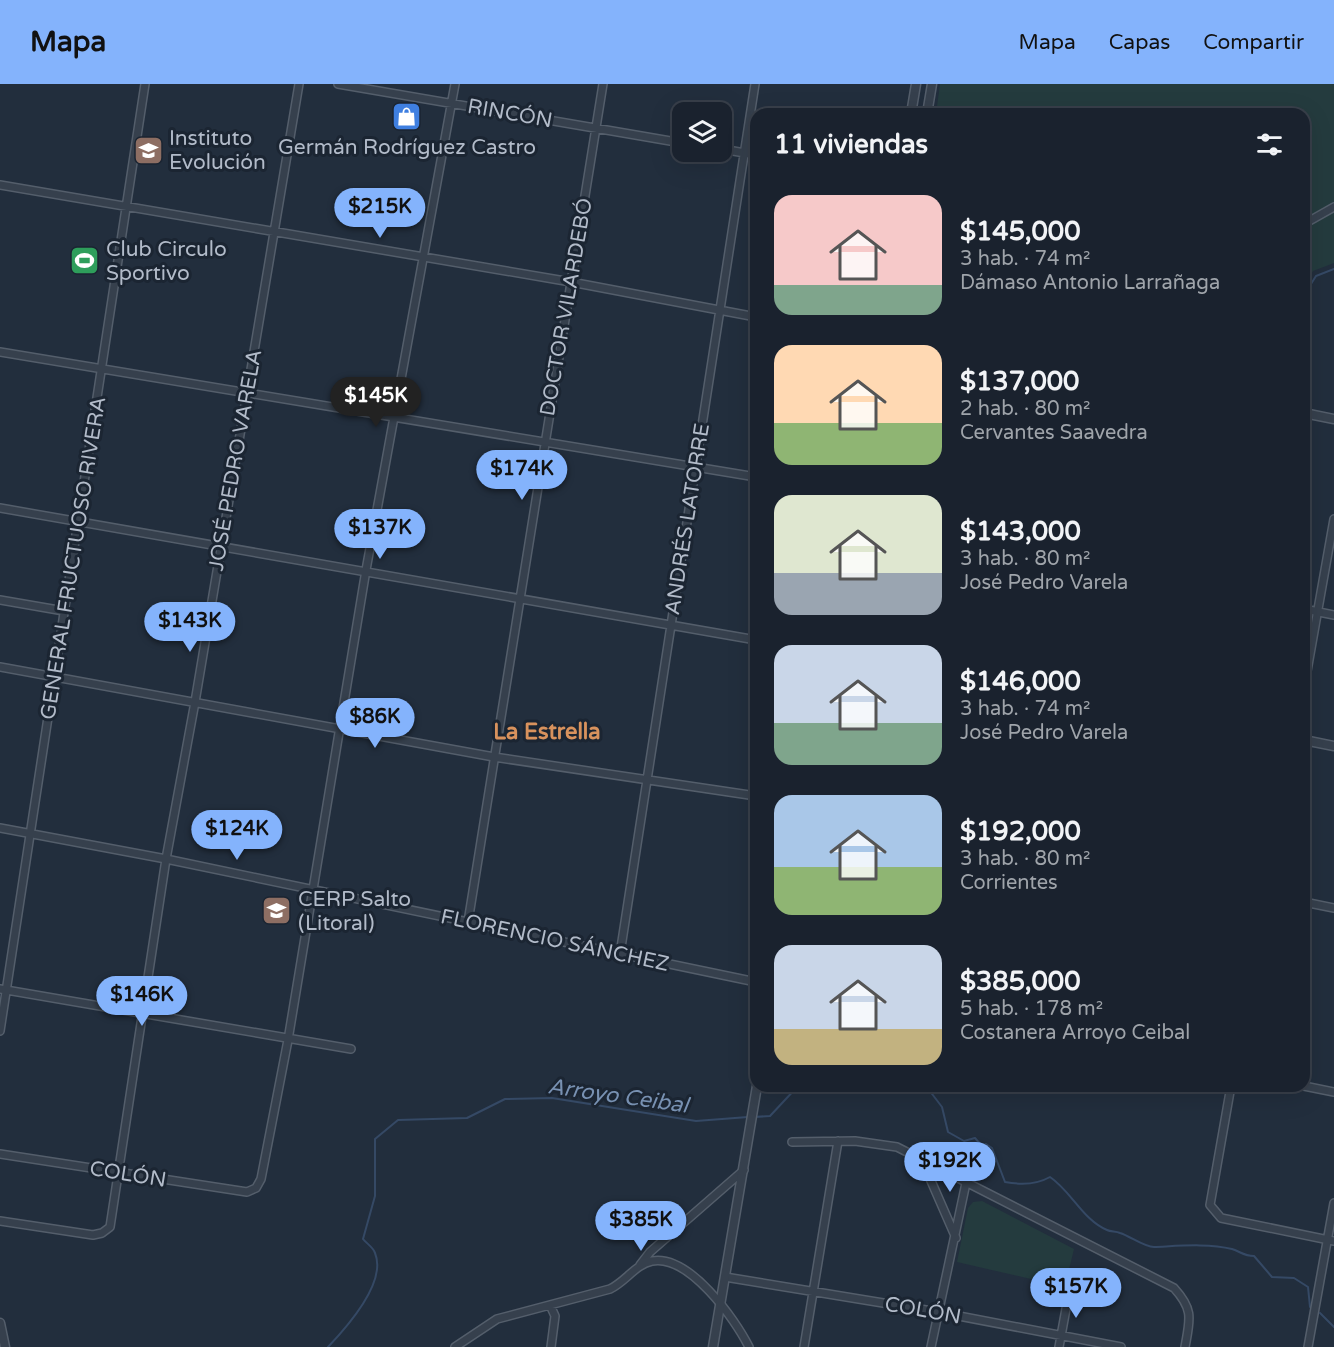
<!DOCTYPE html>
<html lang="es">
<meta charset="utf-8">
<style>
:root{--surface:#1a222e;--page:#232a36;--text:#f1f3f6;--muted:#9fa4aa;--line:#383f4a;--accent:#84b3fc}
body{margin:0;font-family:"Varela Round",sans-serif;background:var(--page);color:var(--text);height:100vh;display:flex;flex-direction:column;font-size:22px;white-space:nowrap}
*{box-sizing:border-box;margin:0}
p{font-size:20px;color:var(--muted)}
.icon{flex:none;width:33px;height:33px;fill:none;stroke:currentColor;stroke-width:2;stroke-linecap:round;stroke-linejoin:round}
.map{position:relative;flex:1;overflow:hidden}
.drawer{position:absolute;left:750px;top:24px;width:560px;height:984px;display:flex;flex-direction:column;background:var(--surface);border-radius:18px;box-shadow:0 6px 24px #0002,0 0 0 2px var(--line)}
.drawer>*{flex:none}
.fabs{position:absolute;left:672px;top:18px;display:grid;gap:12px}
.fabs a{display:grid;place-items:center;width:60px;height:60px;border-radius:12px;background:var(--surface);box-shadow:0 6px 24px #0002,0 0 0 2px var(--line);font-size:30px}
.price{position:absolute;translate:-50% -51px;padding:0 14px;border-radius:21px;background:var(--accent);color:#111;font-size:20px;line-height:39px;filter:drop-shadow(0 2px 3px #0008)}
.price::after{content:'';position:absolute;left:50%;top:36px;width:18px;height:14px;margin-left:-9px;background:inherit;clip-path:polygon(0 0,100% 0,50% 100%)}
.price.current{background:#222;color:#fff}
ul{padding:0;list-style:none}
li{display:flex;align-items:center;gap:18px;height:150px;padding:0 24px}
li span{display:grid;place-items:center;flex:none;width:168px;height:120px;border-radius:18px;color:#555}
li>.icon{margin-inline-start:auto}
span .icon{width:72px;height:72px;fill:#fffc;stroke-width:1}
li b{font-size:26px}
h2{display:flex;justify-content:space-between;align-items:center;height:72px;padding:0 24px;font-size:26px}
header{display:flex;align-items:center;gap:36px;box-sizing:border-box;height:84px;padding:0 30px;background:var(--accent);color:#111}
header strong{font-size:28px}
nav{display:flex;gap:33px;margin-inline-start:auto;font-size:21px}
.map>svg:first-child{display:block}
.green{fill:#243b3e}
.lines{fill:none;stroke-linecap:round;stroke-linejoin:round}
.stream{stroke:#354965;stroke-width:2}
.minor-casing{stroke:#545e6b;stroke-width:10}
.tertiary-casing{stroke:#545e6b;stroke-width:11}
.minor{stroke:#36404d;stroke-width:7}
.tertiary{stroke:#36404d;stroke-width:8}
.labels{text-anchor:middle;stroke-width:6;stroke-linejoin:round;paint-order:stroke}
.street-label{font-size:21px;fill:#b2bbc9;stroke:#1b2532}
.poi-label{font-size:21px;fill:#b2bbc9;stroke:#1b2532;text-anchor:start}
.neighbourhood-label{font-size:22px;font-weight:bold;fill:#d8925d;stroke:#1b2532}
.water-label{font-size:22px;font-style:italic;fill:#7891b2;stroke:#1b2532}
</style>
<header>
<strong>Mapa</strong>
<nav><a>Mapa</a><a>Capas</a><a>Compartir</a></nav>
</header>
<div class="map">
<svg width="1334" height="1263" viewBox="0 0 1334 1263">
<rect width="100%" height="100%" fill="#222e3d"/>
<path class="green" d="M 940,0 L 1334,0 L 1334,179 L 1313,187 L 1304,203 L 1304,30 L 936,30 Z
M 982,1117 L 1074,1165 L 1067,1194 L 1061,1202 L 957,1178 L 968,1124 L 973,1118 Z"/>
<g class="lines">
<path class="stream" d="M 1304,211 L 1316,192 L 1334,185
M 917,1002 L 920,1002
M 926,1002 L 942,1023 L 948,1048 L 964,1057 L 975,1054 L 981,1061 L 986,1060 L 992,1064 L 1005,1098 C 1021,1101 1036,1101 1050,1093 C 1071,1107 1083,1136 1107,1146 C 1111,1148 1116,1147 1120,1149 C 1130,1152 1144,1163 1154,1163 C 1178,1162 1208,1159 1232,1165 C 1241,1168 1244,1172 1254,1172 L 1272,1193 L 1294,1194 L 1308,1203 L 1310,1223
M 754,1033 L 770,1032 L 798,1002
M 1320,1229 L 1334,1243
M 328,1263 C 347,1243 387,1198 375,1169 C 374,1164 366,1159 363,1155 L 375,1112 L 375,1055 L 398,1036 L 467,1034 L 505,1015 L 552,1014 L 696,1037 L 748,1033"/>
<defs>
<path id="minor" d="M 338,0 L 682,59
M 722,65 L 756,71
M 0,101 L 571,198 L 756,233
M 1304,140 L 1334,123
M 0,268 L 756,393
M 0,424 L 756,556
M 0,516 L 64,527
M 1304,525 L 1334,531
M 0,583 L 494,673 L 756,712
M 1304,604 L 1334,435
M 0,744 L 166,775 L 756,898
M 1304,818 L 1334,824
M 468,838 L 603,0
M 620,870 L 755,0
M 0,905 L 351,965
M 0,947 L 145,0
M 1231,1002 L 1210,1121 L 1221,1134 L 1334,1157
M 1304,1002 L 1334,1008
M 792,1058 L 855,1057 L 897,1063 L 1174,1204 C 1194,1226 1190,1235 1185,1263
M 0,1070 L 247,1108 L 256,1104 L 261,1095 L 288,956 L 366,486 L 455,0
M 921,1074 L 956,1154
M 0,1137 L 93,1151 L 102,1149 L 110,1143 L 166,775 L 195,618 L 299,0
M 640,1181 L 650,1168 L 744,1086
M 725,1193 L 938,1228 L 1121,1263
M 550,1221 L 555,1232 L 551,1263
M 455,1263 L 497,1235 L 610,1205 C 625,1198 636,1180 652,1177 C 689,1170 735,1235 749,1263
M 804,1263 L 838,1057
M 931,1263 L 966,1099
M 1059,1263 L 1070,1203
M 1308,1263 L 1334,1119"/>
<path id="tertiary" d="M 911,30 L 916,0
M 927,30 L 932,0
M 1304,329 L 1334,335
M 1304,656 L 1334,662
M 0,1239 L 5,1263
M 713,1263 L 757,1002"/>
</defs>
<use href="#minor" class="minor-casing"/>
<use href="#tertiary" class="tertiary-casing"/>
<use href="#minor" class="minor"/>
<use href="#tertiary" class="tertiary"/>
</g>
<defs>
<symbol id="shop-square" viewBox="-11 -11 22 22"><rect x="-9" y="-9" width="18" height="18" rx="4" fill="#3f7fe0" stroke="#1b2532"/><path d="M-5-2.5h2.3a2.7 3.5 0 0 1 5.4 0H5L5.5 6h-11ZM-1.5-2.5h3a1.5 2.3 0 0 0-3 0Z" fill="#fff"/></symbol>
<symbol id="school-square" viewBox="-11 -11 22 22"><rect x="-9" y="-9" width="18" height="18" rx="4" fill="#8d6e63" stroke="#1b2532"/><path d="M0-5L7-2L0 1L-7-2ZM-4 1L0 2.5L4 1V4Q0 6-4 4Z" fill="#fff"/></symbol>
<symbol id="stadium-square" viewBox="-11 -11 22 22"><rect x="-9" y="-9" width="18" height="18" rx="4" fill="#2e9e5b" stroke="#1b2532"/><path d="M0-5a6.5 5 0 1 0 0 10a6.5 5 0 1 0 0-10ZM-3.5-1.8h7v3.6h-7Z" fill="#fff"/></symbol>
<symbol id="university-square" viewBox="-11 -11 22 22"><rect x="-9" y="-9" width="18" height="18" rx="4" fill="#8d6e63" stroke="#1b2532"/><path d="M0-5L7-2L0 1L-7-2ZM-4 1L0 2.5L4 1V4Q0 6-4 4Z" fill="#fff"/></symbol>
</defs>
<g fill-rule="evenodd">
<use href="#shop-square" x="390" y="16" width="33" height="33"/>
<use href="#school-square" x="132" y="50" width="33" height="33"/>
<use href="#stadium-square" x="68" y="160" width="33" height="33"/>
<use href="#university-square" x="260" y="810" width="33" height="33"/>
</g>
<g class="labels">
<g class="street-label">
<text transform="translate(510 29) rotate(10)" y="7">RINCÓN</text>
<text transform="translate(566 223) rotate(-80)" y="7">DOCTOR VILARDEBÓ</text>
<text transform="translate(235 376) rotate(-80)" y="7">JOSÉ PEDRO VARELA</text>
<text transform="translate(687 435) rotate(-81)" y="7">ANDRÉS LATORRE</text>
<text transform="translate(73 474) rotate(-81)" y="7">GENERAL FRUCTUOSO RIVERA</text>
<text transform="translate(555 856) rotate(12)" y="7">FLORENCIO SÁNCHEZ</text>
<text transform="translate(128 1090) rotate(9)" y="7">COLÓN</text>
<text transform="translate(923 1226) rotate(10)" y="7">COLÓN</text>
</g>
<g class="poi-label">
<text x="169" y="61">Instituto<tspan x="169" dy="24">Evolución</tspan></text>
<text x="407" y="70" text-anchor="middle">Germán Rodríguez Castro</text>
<text x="106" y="172">Club Circulo<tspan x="106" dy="24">Sportivo</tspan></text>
<text x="298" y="822">CERP Salto<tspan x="298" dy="24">(Litoral)</tspan></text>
</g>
<g class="neighbourhood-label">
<text x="547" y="655">La Estrella</text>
</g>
<g class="water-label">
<text transform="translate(618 1011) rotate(8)" y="8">Arroyo Ceibal</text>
</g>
</g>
</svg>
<div class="fabs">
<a><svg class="icon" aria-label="layers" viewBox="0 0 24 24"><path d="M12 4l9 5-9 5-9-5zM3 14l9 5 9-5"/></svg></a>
</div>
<b class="price" style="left:380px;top:155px">$215K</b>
<b class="price current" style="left:376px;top:344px">$145K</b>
<b class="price" style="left:522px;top:417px">$174K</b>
<b class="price" style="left:380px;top:476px">$137K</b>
<b class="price" style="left:190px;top:569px">$143K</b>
<b class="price" style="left:375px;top:665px">$86K</b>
<b class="price" style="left:237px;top:777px">$124K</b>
<b class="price" style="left:142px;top:943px">$146K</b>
<b class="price" style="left:950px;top:1109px">$192K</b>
<b class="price" style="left:641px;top:1168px">$385K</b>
<b class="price" style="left:1076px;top:1235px">$157K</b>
<section class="drawer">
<h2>11 viviendas<svg class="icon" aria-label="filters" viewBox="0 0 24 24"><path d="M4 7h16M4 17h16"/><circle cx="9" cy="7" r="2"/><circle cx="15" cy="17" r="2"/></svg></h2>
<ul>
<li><span style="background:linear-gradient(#f6c9c9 75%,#7fa58c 0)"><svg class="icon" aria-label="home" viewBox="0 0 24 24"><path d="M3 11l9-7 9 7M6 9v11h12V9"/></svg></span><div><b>$145,000</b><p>3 hab. · 74 m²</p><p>Dámaso Antonio Larrañaga</p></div></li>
<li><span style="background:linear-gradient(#ffd9b3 65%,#8fb573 0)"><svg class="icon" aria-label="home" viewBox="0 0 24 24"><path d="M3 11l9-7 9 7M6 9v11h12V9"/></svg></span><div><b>$137,000</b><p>2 hab. · 80 m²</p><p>Cervantes Saavedra</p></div></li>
<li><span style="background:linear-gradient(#dfe7d0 65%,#9aa5b1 0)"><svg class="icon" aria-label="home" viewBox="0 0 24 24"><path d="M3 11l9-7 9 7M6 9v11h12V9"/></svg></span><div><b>$143,000</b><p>3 hab. · 80 m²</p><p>José Pedro Varela</p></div></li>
<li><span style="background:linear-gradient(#c9d6e8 65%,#7fa58c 0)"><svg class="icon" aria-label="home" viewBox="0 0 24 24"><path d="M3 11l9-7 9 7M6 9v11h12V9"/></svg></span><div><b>$146,000</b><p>3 hab. · 74 m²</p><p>José Pedro Varela</p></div></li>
<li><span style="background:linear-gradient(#a9c7e8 60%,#8fb573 0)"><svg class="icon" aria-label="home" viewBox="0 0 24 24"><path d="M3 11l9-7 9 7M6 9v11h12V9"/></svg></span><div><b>$192,000</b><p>3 hab. · 80 m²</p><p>Corrientes</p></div></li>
<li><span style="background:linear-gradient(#c9d6e8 70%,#c2b280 0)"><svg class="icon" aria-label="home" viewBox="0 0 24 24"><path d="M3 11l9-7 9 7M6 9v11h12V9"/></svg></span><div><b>$385,000</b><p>5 hab. · 178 m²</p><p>Costanera Arroyo Ceibal</p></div></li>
</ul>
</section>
</div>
